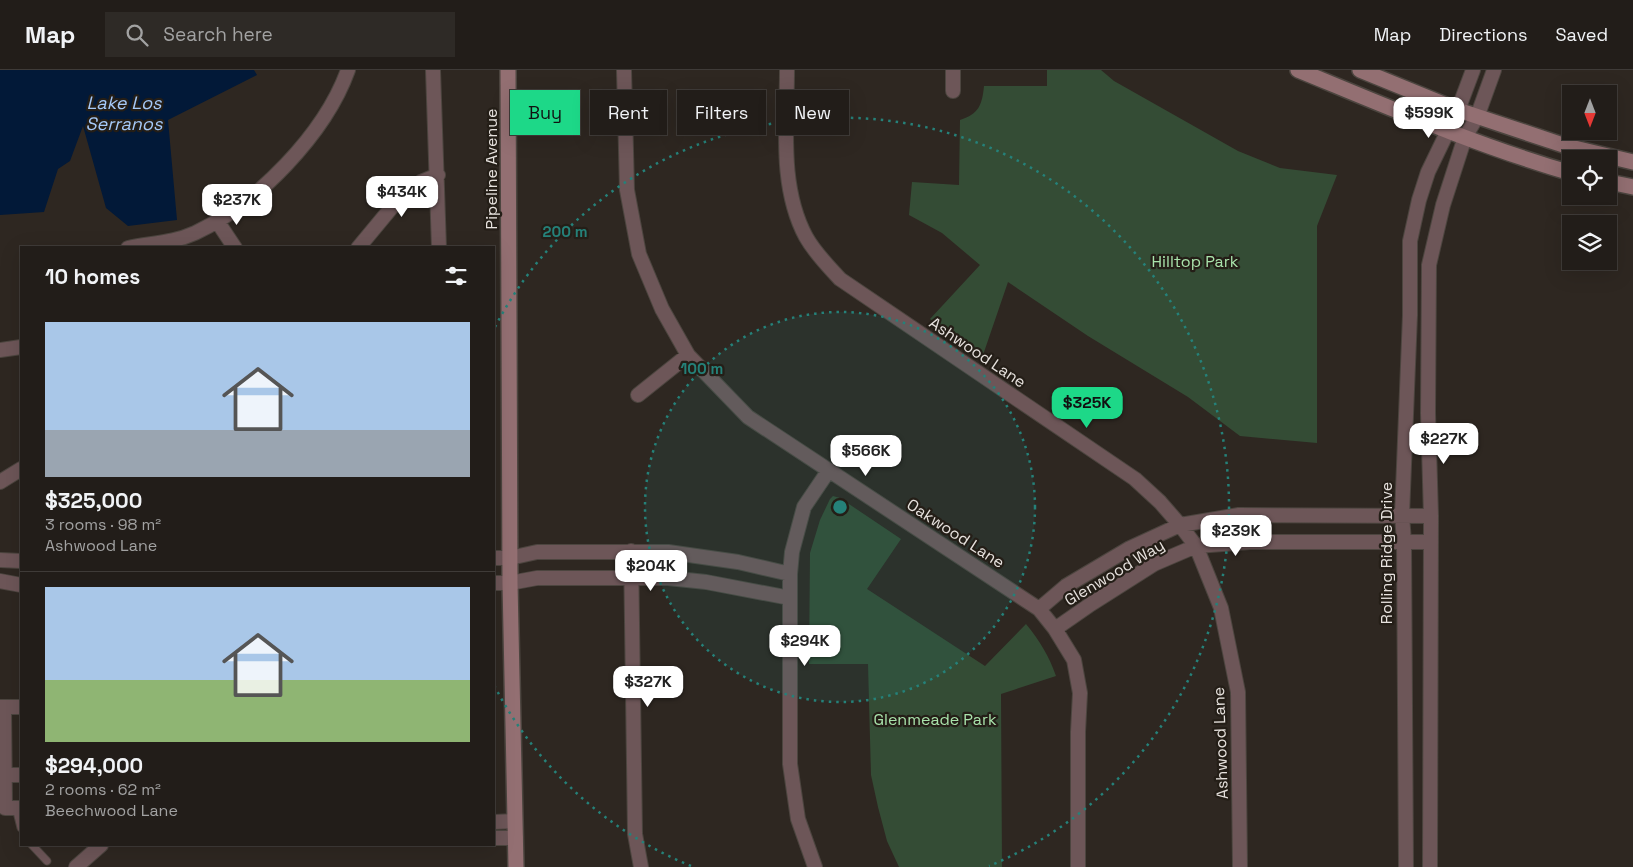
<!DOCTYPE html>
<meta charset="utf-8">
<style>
:root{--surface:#221d19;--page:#2e2a26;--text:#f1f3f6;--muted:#a2a2a2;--line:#3f3b38;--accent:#1dd888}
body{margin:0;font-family:"Space Grotesk",sans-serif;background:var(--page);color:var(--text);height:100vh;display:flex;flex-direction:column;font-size:19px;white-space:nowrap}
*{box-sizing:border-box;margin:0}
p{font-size:16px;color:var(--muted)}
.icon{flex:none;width:28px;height:28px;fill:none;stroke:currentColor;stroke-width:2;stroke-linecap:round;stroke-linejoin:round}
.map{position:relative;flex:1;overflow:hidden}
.sheet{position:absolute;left:20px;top:176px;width:475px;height:600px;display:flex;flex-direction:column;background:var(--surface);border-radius:0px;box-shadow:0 5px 20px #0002,0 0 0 1px var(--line)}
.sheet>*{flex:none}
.guide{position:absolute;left:510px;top:20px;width:475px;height:45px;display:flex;gap:10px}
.needle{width:32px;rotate:180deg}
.tools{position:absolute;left:1562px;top:15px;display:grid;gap:10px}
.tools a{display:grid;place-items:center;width:55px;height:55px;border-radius:0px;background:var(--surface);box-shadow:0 5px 20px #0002,0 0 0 1px var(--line);font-size:25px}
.price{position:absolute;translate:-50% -42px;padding:0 11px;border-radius:10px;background:#fff;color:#222;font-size:16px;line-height:32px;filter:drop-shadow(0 1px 2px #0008)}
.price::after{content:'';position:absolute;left:50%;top:30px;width:15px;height:11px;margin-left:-8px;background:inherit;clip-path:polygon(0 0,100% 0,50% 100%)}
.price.selected{background:var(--accent);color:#111}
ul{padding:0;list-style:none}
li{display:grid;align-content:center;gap:10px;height:265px;padding:0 25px}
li+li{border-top:1px solid var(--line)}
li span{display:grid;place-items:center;height:155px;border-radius:0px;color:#555}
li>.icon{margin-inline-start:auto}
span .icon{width:90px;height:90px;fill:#fffc;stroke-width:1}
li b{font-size:21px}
h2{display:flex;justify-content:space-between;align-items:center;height:60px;padding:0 25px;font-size:21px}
.pill{padding:0 18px;border-radius:0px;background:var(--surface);box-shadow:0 5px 20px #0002,0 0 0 1px var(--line);font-size:18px;line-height:45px}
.pill.selected{background:var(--accent);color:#111}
header{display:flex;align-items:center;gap:30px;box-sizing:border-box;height:70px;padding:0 25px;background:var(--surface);border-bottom:1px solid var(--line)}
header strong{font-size:24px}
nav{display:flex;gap:28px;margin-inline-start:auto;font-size:18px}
.search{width:350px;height:45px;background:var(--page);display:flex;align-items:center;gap:12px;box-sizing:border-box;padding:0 18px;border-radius:0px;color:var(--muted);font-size:19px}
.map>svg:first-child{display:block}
.green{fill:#344c35}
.water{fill:#021938}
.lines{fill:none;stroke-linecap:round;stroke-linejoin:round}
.lane-casing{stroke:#4c453f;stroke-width:9}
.street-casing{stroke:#4c453f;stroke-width:16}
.secondary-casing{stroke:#4c453f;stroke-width:18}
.lane{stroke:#6d5658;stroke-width:7}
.street{stroke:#6d5658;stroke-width:14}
.secondary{stroke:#936f72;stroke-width:15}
.ring{fill:none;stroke:#258179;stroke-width:2.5;stroke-dasharray:2.5 5}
.labels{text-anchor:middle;stroke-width:4.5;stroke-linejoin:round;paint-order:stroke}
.street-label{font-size:16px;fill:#e7e2de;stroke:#241e17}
.park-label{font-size:16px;fill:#a9e3ab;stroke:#241e17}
.water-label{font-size:18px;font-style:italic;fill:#a5c9f8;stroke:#241e17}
.centre{fill:#258179;stroke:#241e17;stroke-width:2.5}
.ring-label{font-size:15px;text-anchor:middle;font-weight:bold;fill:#258179;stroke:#241e17;stroke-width:4.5;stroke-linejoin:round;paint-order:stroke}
</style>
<header>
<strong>Map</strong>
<div class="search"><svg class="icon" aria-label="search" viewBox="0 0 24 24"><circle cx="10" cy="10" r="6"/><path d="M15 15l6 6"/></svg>Search here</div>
<nav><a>Map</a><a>Directions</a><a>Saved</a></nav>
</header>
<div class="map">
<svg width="1633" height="797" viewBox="0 0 1633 797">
<rect width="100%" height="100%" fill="#2e2721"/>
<path class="green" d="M 1047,0 L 1101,0 L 1114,11 L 1238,81 L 1280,98 L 1337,105 L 1317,156 L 1317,373 L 1240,366 L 1188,327 L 1088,266 L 1008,212 L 983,285 L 930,249 L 980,195 L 942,163 L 909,145 L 912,112 L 959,115 L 960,50 C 979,44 982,35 984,16 L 1047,16 Z
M 833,426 L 840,428 L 901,469 L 867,519 L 985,596 L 1026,554 C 1040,571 1049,586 1056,606 L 1001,624 L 1002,797 L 899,797 L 887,771 L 878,737 L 871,705 L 868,594 L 809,594 L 810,483 L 820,450 L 830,429 Z"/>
<path class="water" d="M 0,0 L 254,0 L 257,5 L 168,50 L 177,150 L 128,156 L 106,138 L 83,56 L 70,91 L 58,99 L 44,142 L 0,145 Z"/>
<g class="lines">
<defs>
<path id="lane" d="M 16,738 L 21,758
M 32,775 L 47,791"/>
<path id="street" d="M 433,0 L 439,178
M 624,0 L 627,120 L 639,184 L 662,239 L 688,285 L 748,347 L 1039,539 L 1055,559 L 1074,590 L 1080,623 L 1078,662 L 1078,797
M 787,0 C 787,55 779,117 806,167 C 815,183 828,196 840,209 L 1135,409 L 1160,432 L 1180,455 L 1196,476 L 1221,538 L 1238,622 L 1240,797
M 953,0 L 953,21
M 217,151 L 235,178
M 128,178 C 151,173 173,173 195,163 C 257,134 325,64 348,0
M 358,178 L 402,125 L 421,112 L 438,105
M 0,280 L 21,277
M 638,325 L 688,285
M 0,412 L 21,399
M 631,481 L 635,764 L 641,797
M 494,488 L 510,488 L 537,482 L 668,482 L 738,492 L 790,504
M 0,490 L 21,491
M 0,511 L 21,515
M 494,513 L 510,513 L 537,508 L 668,508 L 706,512 L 790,528
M 1039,539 L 1066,516 L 1130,478 L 1180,455 L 1239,445 L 1431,446
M 1055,559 L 1091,534 L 1154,494 L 1196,476 L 1250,472 L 1431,472
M 0,637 L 21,637
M 4,637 L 5,738 L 21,738
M 4,705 L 21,705
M 494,752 L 515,751
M 494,768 L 516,768
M 76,797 L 101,775
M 815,797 L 798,749 L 790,694 L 790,504 L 792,482 L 804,437 L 829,400
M 1406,797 L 1404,472 L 1402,445 L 1410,245 L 1410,171 L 1419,130 L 1428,102 L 1458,40 L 1473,0
M 1430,797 L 1431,446 L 1428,343 L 1429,195 L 1443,135 L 1465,67 L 1477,47 L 1494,0"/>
<path id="secondary" d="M 508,0 L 510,513 L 516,797
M 1298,0 C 1388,37 1478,76 1571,103
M 1360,0 L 1458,40 L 1566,76 L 1633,92
M 1609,112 L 1633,117"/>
</defs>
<use href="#lane" class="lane-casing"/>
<use href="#street" class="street-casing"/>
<use href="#secondary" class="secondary-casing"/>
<use href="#lane" class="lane"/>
<use href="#street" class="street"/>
<use href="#secondary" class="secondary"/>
</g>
<circle cx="840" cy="437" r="195" fill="#258179" fill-opacity=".12"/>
<g class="ring">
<circle cx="840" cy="437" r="195"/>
<path d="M691 796A389 389 0 0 1 495 617M495 257A389 389 0 1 1 989 796"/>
</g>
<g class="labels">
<g class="street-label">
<text transform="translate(491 99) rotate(-90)" y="6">Pipeline Avenue</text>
<text transform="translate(978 282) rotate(34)" y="6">Ashwood Lane</text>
<text transform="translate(956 463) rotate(33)" y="6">Oakwood Lane</text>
<text transform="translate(1386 483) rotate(-90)" y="6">Rolling Ridge Drive</text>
<text transform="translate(1114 502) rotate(-31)" y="6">Glenwood Way</text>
<text transform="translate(1220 673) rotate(-92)" y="6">Ashwood Lane</text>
</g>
<g class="park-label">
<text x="1195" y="197">Hilltop Park</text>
<text x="935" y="655">Glenmeade Park</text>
</g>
<g class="water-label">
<text x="124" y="39">Lake Los<tspan x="124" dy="21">Serranos</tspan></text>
</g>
</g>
<circle cx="840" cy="437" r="8" class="centre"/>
<g class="ring-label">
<text x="565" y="167">200 m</text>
<text x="702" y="304">100 m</text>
</g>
</svg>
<div class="tools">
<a><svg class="needle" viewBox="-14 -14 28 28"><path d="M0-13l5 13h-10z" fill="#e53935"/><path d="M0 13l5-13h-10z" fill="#a2a2a2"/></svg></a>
<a><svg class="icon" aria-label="locate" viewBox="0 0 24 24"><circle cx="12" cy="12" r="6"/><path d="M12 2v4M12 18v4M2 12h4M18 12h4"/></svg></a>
<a><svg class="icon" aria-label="layers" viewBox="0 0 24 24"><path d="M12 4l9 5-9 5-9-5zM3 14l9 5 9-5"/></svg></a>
</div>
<b class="price" style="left:1429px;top:69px">$599K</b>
<b class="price" style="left:402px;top:148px">$434K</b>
<b class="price" style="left:237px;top:156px">$237K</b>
<b class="price selected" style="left:1087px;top:359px">$325K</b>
<b class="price" style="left:1444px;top:395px">$227K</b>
<b class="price" style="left:866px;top:407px">$566K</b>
<b class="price" style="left:1236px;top:487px">$239K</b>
<b class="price" style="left:651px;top:522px">$204K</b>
<b class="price" style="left:805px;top:597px">$294K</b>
<b class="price" style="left:648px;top:638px">$327K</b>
<div class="guide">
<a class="pill selected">Buy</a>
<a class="pill">Rent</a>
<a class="pill">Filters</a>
<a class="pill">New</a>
</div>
<section class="sheet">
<h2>10 homes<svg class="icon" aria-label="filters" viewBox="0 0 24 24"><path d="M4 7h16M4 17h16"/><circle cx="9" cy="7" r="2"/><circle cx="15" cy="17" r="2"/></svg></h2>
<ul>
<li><span style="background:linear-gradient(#a9c7e8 70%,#9aa5b1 0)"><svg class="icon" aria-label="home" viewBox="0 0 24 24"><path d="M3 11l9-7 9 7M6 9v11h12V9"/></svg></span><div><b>$325,000</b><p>3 rooms · 98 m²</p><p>Ashwood Lane</p></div></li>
<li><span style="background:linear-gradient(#a9c7e8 60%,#8fb573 0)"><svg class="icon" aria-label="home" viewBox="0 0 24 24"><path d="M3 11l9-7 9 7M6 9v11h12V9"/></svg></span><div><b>$294,000</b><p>2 rooms · 62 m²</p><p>Beechwood Lane</p></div></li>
</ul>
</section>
</div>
